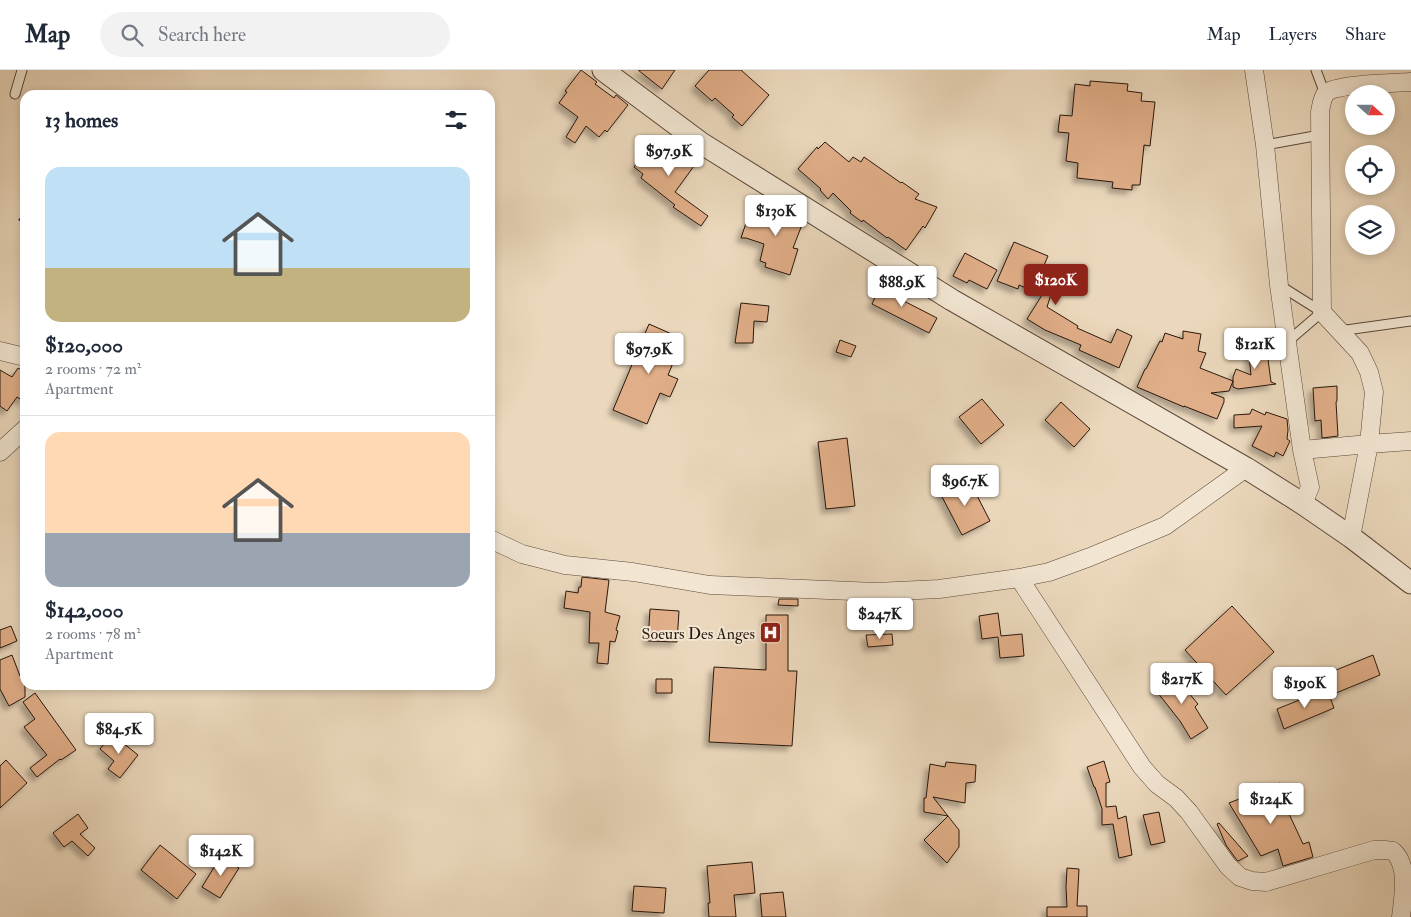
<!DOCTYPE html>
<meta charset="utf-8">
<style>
:root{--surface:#fff;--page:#f2f2f3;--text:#1f2937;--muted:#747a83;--line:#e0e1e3;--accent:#8f2418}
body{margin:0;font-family:"IM FELL Double Pica",serif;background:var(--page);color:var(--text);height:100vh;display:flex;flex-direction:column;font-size:19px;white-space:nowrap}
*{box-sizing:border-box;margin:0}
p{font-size:16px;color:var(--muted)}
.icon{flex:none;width:28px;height:28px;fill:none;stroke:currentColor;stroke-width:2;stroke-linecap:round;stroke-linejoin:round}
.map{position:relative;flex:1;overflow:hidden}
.sheet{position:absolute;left:20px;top:20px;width:475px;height:600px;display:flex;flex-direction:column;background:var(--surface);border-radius:15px;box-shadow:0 2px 8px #0003}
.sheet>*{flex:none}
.needle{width:32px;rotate:111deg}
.fabs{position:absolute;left:1345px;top:15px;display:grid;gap:10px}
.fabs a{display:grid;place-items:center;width:50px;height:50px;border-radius:50%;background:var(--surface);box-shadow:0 2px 8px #0003;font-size:25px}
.price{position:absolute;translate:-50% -42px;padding:0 11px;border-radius:5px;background:#fff;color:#222;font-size:16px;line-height:32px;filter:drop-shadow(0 1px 2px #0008)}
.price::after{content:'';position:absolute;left:50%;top:30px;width:15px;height:11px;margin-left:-8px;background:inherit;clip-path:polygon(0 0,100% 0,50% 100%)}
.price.current{background:var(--accent);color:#fff}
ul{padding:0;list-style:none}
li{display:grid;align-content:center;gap:10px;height:265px;padding:0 25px}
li+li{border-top:1px solid var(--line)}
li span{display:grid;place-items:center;height:155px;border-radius:15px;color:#555}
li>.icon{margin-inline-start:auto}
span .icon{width:90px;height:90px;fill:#fffc;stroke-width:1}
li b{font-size:21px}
h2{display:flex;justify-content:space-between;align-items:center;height:60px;padding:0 25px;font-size:21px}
header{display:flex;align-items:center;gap:30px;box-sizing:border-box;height:70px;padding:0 25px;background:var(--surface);border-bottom:1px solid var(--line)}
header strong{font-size:24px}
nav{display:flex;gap:28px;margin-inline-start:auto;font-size:18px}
.search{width:350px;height:45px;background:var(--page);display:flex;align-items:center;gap:12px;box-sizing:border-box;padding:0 18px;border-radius:28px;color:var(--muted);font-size:19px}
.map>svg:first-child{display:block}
.building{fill:#e0ae88;stroke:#29170d;filter:url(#shadow)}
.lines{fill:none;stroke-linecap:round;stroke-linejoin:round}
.service-casing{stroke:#5a4739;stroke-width:11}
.minor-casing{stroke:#5a4739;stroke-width:19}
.tertiary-casing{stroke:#5a4739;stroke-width:23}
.path{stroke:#29170d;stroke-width:2.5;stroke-dasharray:4 2.5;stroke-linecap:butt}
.service{stroke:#f2e6d3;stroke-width:9}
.minor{stroke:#f2e6d3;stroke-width:18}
.tertiary{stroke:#f2e6d3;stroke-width:21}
.labels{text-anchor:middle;stroke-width:4;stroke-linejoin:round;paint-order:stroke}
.poi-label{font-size:16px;fill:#29170d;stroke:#f2e6d3;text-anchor:end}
</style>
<header>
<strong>Map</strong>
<div class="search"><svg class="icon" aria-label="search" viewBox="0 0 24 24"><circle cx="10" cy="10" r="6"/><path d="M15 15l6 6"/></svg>Search here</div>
<nav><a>Map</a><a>Layers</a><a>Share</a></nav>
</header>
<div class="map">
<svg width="1411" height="847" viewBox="0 0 1411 847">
<defs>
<filter id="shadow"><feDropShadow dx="-4.5" dy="4.5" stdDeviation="2.5" flood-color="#0004"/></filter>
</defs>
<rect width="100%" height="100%" fill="#ebd8bc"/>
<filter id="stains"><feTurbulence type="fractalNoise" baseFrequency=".004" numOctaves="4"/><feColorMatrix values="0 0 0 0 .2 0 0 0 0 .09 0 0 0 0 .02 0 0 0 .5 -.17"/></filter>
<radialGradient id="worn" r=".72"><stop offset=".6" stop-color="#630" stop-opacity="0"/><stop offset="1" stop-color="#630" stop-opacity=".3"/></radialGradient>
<path class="building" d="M 581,0 L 597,12 L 595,14 L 614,28 L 616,25 L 628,35 L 607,62 L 605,60 L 599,67 L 586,56 L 575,73 L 566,67 L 578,47 L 559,33 L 567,22 L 565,21 Z
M 638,0 L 675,0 L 662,19 Z
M 709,0 L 741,0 L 769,25 L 742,56 L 732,47 L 734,45 L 715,28 L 712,31 L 695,16 Z
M 1090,11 L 1128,14 L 1127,21 L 1142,23 L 1141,31 L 1155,32 L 1150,76 L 1144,75 L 1140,115 L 1132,115 L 1132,120 L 1112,118 L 1113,112 L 1077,108 L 1078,93 L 1066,91 L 1069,63 L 1058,62 L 1060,45 L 1072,46 L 1075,14 L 1090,16 Z
M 658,67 L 694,96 L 675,122 L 708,146 L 701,156 L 673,137 L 675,135 L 641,108 L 643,104 L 634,97 Z
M 825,72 L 849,92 L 853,87 L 861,92 L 864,87 L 901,113 L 902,112 L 919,124 L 915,129 L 937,137 L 925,158 L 923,156 L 906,180 L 888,167 L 887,168 L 863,150 L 862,152 L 850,143 L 851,141 L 833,123 L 828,129 L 820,120 L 821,119 L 798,99 L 817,77 L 818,79 Z
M 765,128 L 803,152 L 793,178 L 798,179 L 790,205 L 765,197 L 766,193 L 760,191 L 764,174 L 746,168 L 741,168 L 746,153 L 755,156 Z
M 1014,172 L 1048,186 L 1039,207 L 1055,212 L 1047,237 L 1078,256 L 1077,258 L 1111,273 L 1117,259 L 1132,266 L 1119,298 L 1079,280 L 1081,275 L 1045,260 L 1027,249 L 1042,225 L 1019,215 L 1018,219 L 997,211 Z
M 965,183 L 997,200 L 987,219 L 969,210 L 967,213 L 953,206 Z
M 883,210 L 900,219 L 896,227 L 937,248 L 929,263 L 872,234 Z
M 741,233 L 769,236 L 767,252 L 754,251 L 753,273 L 735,273 Z
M 649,254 L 683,269 L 668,305 L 678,309 L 670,327 L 660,323 L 647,354 L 613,340 Z
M 1183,261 L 1201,264 L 1198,281 L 1206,283 L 1200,298 L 1233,311 L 1229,321 L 1211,323 L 1224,328 L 1224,332 L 1217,349 L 1184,336 L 1184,337 L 1137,317 L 1145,299 L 1146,299 L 1160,271 L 1162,272 L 1165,263 L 1183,269 Z
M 840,270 L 856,276 L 851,287 L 836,282 Z
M 1266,274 L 1271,312 L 1276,314 L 1238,319 L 1233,317 L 1233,307 L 1236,299 L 1251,305 L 1248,276 Z
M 18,298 L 25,302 L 25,332 L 17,327 L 7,341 L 0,336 L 0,300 L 12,307 Z
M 1337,316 L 1337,331 L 1336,332 L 1338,366 L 1322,368 L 1321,350 L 1315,351 L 1313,318 Z
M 982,329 L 1004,355 L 981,374 L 959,347 Z
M 1061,332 L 1090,359 L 1074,377 L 1045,350 Z
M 1252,339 L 1265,345 L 1266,342 L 1287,349 L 1288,360 L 1287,369 L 1290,371 L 1283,386 L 1276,382 L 1274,387 L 1252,376 L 1262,356 L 1234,358 L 1234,345 L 1250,344 Z
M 847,368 L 855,436 L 826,439 L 818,372 Z
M 968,408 L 990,451 L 962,465 L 940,423 Z
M 582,507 L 609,510 L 605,542 L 620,546 L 616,560 L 618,561 L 615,572 L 610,571 L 608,594 L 597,593 L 599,573 L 589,573 L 590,542 L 564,538 L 566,521 L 578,523 L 579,517 L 581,517 Z
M 779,529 L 798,529 L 798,536 L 778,535 Z
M 1232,536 L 1274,582 L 1226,625 L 1185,580 Z
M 650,539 L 679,541 L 677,572 L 648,571 Z
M 998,543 L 1001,566 L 1022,564 L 1024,586 L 1000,588 L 998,567 L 982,569 L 979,546 Z
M 766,545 L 788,545 L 788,601 L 797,601 L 792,676 L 709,672 L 714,597 L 766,600 Z
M 11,556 L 17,571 L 0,578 L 0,560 Z
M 892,564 L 893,575 L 868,577 L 866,565 Z
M 12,585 L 20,606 L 25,604 L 25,627 L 9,636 L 0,619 L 0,590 Z
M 1373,585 L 1380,605 L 1331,625 L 1324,605 Z
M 1172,603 L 1198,634 L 1195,637 L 1208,658 L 1191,669 L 1180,651 L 1154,618 Z
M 656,609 L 672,609 L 672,623 L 656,623 Z
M 1327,619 L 1334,638 L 1284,659 L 1277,639 Z
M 35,623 L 76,680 L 61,690 L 60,689 L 37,707 L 30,698 L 47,685 L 24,657 L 35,649 L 23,632 Z
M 112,664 L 138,685 L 120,708 L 108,699 L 114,691 L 100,679 Z
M 6,690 L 27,713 L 0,738 L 0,696 Z
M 1104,691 L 1110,712 L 1106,713 L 1106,737 L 1116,736 L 1118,749 L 1126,746 L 1132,785 L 1119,788 L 1113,754 L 1102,755 L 1102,739 L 1095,717 L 1094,717 L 1087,697 Z
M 946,692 L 976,695 L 975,712 L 966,713 L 965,733 L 933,727 L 948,746 L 924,742 L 924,728 L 926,728 L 930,694 L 945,697 Z
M 1280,713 L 1290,731 L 1284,733 L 1303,774 L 1309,772 L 1313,787 L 1283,796 L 1278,779 L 1261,786 L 1229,733 Z
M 1159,742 L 1165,772 L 1151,775 L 1143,745 Z
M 78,744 L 88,758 L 80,764 L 95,778 L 88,786 L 72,771 L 64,777 L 53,763 Z
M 948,746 L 959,760 L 959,777 L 947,793 L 924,770 Z
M 1219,753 L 1248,786 L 1238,791 L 1236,789 L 1226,775 L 1217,754 Z
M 160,775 L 196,804 L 177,829 L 141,800 Z
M 221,786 L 239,798 L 220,828 L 202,817 Z
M 752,792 L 755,823 L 734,825 L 736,847 L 709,847 L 708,833 L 710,833 L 707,796 Z
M 1067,798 L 1079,799 L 1077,836 L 1087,836 L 1087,847 L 1047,847 L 1047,837 L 1067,837 L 1066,817 Z
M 634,816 L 666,818 L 664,843 L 632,841 Z
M 783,822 L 786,847 L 762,847 L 760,824 Z"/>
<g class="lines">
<defs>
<path id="service" d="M 1316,0 L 1325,24
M 15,24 L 22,0
M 1265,75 L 1320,65
M 1279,215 L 1322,242 L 1287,272
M 1339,261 L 1411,251"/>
<path id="minor" d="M 1254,0 L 1265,75 L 1279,215 L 1302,380 L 1310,417 L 1303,434
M 0,281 L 25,287
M 1302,380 L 1369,374 L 1411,371
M 0,382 L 25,359
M 1351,467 L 1369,374 L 1374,322 L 1369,302 L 1360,283 L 1322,242 L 1320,42 C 1321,36 1322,28 1326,23 C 1335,14 1396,13 1411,12
M 490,469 L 522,484 L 565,495 L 633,502 L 710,515 L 876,522 L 939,519 L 1019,508 L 1049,502 L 1090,487 L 1165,456 L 1246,398
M 1019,508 L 1142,697 L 1157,714 L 1176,728 L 1189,742 L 1228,796 L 1240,807 L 1252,811 L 1266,812 L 1374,780 L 1385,780 L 1393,781 C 1396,784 1399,788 1400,791 C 1407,805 1403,831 1401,847"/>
<path id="tertiary" d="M 603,0 L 701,73 L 952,230 L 1246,398 L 1303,434 L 1351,467 L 1411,513"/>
</defs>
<use href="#service" class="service-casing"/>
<use href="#minor" class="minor-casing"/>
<use href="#tertiary" class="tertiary-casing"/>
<path class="path" d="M 19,149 L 25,153"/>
<use href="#service" class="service"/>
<use href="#minor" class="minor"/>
<use href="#tertiary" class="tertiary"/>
</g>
<defs>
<symbol id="hospital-square" viewBox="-11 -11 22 22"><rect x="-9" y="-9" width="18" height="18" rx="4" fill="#8f2418" stroke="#f2e6d3"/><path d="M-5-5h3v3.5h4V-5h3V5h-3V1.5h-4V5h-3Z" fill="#fff"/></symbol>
</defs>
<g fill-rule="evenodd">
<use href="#hospital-square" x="758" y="550" width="25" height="25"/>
</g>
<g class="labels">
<g class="poi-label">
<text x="755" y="569">Soeurs Des Anges</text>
</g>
</g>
<rect width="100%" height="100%" filter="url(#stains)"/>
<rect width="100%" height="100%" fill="url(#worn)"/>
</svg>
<div class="fabs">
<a><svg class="needle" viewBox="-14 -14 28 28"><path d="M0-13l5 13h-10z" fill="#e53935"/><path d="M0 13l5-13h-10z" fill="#747a83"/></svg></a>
<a><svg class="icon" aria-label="locate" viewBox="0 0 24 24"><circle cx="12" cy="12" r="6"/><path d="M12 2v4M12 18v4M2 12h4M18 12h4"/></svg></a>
<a><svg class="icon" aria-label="layers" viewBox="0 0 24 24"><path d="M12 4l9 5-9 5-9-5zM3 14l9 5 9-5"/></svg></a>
</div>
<b class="price" style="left:669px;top:107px">$97.9K</b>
<b class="price" style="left:776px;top:167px">$130K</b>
<b class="price current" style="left:1056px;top:236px">$120K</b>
<b class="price" style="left:902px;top:238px">$88.9K</b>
<b class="price" style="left:1255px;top:300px">$121K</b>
<b class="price" style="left:649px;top:305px">$97.9K</b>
<b class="price" style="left:965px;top:437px">$96.7K</b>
<b class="price" style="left:880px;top:570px">$247K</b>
<b class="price" style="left:1182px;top:635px">$217K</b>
<b class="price" style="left:1305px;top:639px">$190K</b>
<b class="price" style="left:119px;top:685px">$84.5K</b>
<b class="price" style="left:1271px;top:755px">$124K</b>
<b class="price" style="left:221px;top:807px">$142K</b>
<section class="sheet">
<h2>13 homes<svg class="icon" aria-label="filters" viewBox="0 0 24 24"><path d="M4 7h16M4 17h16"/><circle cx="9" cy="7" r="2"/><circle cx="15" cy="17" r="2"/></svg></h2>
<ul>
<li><span style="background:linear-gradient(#bfe0f5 65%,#c2b280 0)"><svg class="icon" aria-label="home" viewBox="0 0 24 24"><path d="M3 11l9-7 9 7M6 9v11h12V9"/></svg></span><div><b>$120,000</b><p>2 rooms · 72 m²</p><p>Apartment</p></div></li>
<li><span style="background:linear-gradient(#ffd9b3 65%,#9aa5b1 0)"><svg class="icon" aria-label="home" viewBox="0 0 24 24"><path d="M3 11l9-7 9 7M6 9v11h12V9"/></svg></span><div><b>$142,000</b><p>2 rooms · 78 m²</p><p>Apartment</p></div></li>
</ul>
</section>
</div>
